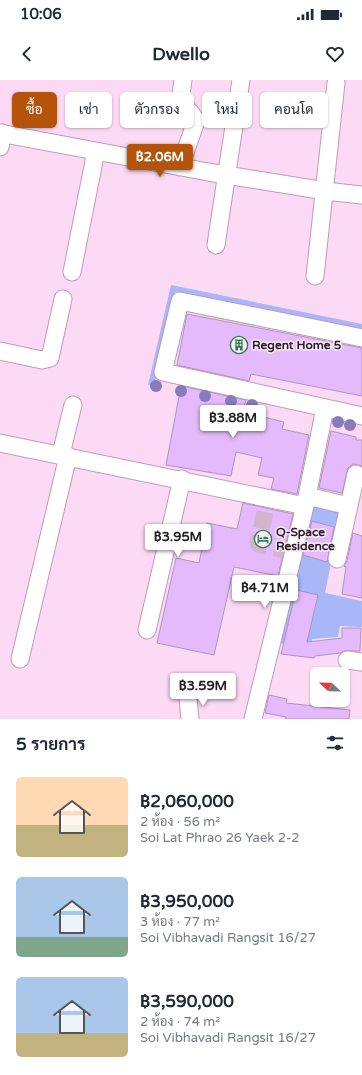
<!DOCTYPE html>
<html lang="th">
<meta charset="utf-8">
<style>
:root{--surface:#fff;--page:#f2f2f3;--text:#1f2937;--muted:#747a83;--accent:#b45309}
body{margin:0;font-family:"Varela Round",Sarabun,sans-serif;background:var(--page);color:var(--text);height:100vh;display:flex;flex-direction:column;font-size:15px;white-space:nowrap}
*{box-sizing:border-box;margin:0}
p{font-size:13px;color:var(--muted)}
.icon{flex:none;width:22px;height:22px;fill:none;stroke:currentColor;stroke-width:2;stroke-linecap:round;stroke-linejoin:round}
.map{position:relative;height:639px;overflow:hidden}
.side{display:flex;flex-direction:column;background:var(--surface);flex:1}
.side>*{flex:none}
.banner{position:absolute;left:12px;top:12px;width:338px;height:36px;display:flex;gap:8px}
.needle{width:26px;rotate:292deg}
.tools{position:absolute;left:310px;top:587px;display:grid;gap:8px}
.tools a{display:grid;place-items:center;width:40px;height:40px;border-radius:6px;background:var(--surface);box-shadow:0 1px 3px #0004;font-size:20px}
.price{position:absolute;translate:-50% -34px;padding:0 9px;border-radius:4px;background:#fff;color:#222;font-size:13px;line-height:26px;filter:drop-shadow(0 1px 2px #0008)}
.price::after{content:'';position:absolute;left:50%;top:24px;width:12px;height:9px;margin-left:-6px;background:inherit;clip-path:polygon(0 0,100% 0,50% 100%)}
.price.active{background:var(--accent);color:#fff}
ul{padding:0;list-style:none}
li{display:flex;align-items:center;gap:12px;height:100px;padding:0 16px}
li span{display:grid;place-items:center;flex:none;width:112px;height:80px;border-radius:6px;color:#555}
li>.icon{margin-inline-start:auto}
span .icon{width:48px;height:48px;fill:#fffc;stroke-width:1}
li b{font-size:17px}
h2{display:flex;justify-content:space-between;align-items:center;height:48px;padding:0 16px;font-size:17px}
.pill{padding:0 14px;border-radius:6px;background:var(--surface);box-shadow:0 1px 3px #0004;font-size:14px;line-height:36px}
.pill.active{background:var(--accent);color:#fff}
.status{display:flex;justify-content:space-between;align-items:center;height:28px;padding:0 20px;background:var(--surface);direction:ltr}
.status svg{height:11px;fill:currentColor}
header{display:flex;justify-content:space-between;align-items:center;height:52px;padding:0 16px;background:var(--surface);font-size:18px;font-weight:800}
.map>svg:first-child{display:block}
.green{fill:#a7b7f7}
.building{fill:#e5bafd;stroke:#ad94bb}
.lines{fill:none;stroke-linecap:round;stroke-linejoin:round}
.minor-tunnel{stroke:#d2b4cc;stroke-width:17;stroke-dasharray:17 8;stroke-linecap:butt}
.minor-casing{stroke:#c099b8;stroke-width:19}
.minor{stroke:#fff;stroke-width:17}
.tree{fill:#877bbc}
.labels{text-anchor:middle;stroke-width:3;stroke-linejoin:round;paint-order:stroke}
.poi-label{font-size:12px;font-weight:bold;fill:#2a1b27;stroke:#feedfa;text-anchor:start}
</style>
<div class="status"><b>10:06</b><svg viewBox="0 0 49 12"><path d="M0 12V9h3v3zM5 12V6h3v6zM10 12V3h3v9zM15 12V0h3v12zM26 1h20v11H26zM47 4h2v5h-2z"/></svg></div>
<header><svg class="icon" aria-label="back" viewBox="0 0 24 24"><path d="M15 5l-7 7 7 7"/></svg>Dwello<svg class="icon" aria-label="heart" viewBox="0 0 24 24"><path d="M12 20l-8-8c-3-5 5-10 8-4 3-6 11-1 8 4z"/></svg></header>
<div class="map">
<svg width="362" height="639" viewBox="0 0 362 639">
<rect width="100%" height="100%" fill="#fcdaf5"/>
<path class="green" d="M 171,205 L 362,244 L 362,250 L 175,212 L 154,306 L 148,305 Z
M 310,422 L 342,428 L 325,513 L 362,521 L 362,547 L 340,546 L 338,557 L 312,559 L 313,567 L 278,563 Z"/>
<path class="building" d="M 187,234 L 362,268 L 362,316 L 251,294 L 249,301 L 177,285 Z
M 181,306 L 246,320 L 243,332 L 284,342 L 282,349 L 309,355 L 297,414 L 271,409 L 274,398 L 258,395 L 262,378 L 236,372 L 231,396 L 166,385 Z
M 331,351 L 356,357 L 356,360 L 362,360 L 362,386 L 353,384 L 348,388 L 342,413 L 319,408 Z
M 243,423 L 293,434 L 278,496 L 234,487 L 214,575 L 157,563 L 176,478 L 199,483 L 207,443 L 237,449 Z
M 312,441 L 334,447 L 327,482 L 303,475 Z
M 353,453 L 362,456 L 362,518 L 342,514 L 346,487 L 344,486 L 347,481 Z
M 296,510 L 318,515 L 307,562 L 342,558 L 342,548 L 361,548 L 360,571 L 344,571 L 340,573 L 315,576 L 314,578 L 281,574 Z
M 269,615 L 287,619 L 286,623 L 350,630 L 349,639 L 286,639 L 286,637 L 265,633 Z"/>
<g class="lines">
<path class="minor-tunnel" d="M 265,432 L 258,464 L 288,471"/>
<defs>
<path id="minor" d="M 0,53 L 208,92 L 325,111 L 362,115
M 0,67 L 2,53
M 180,87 L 196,41 L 191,33 L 180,22 L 183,0
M 216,165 L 241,0
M 72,192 L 96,71
M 315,196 L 336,3
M 362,258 L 180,221 L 163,292 L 362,336
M 0,271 L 42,280 L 50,278 L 63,219
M 0,363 L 305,426
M 61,374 L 73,325
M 307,416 L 349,426 L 337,479
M 349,426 L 356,394
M 147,550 L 182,399
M 20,579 L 68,376
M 347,580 L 362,582
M 188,618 L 190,639
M 253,639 L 305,426 L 325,328"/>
</defs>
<use href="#minor" class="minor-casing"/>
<use href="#minor" class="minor"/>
</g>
<g class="tree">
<circle cx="156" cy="306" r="6"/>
<circle cx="181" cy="311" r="6"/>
<circle cx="205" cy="316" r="6"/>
<circle cx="231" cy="321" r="6"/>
<circle cx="252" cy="325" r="6"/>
<circle cx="338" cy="342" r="6"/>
<circle cx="350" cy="345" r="6"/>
</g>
<defs>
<symbol id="building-ring" viewBox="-11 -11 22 22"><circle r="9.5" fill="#feedfa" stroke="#307e4e" stroke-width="1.5"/><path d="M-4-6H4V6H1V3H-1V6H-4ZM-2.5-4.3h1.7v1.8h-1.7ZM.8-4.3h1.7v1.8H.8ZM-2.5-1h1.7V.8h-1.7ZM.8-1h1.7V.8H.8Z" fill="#307e4e"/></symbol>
<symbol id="hotel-ring" viewBox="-11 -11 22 22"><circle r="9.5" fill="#feedfa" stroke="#307e4e" stroke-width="1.5"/><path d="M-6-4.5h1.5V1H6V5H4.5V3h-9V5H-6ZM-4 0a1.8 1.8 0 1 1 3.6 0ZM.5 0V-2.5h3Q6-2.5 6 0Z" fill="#307e4e"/></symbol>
</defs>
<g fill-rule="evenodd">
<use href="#building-ring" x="229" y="255" width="20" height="20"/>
<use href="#hotel-ring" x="253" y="449" width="20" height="20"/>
</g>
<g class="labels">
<g class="poi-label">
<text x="252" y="269">Regent Home 5</text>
<text x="276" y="456">Q-Space<tspan x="276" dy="14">Residence</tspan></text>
</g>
</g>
</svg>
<div class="tools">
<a><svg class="needle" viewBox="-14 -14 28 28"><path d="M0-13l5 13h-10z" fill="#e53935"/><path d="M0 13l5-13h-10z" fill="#747a83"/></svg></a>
</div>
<b class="price active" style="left:160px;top:98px">฿2.06M</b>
<b class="price" style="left:233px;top:359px">฿3.88M</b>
<b class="price" style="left:178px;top:478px">฿3.95M</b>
<b class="price" style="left:265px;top:529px">฿4.71M</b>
<b class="price" style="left:203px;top:627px">฿3.59M</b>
<div class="banner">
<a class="pill active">ซื้อ</a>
<a class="pill">เช่า</a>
<a class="pill">ตัวกรอง</a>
<a class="pill">ใหม่</a>
<a class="pill">คอนโด</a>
</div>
</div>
<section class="side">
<h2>5 รายการ<svg class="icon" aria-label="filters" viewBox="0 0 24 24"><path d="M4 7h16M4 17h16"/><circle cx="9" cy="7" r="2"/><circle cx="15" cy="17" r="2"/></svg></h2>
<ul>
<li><span style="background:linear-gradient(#ffd9b3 60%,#c2b280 0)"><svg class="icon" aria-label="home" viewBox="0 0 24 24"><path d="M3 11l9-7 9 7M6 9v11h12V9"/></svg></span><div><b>฿2,060,000</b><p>2 ห้อง · 56 m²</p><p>Soi Lat Phrao 26 Yaek 2-2</p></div></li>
<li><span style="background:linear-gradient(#a9c7e8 75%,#7fa58c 0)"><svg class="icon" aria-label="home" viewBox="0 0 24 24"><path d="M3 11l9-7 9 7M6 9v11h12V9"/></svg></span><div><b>฿3,950,000</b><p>3 ห้อง · 77 m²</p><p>Soi Vibhavadi Rangsit 16/27</p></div></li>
<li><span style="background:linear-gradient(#a9c7e8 70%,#c2b280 0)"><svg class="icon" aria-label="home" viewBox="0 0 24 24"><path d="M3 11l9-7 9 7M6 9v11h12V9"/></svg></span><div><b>฿3,590,000</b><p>2 ห้อง · 74 m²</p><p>Soi Vibhavadi Rangsit 16/27</p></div></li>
</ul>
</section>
